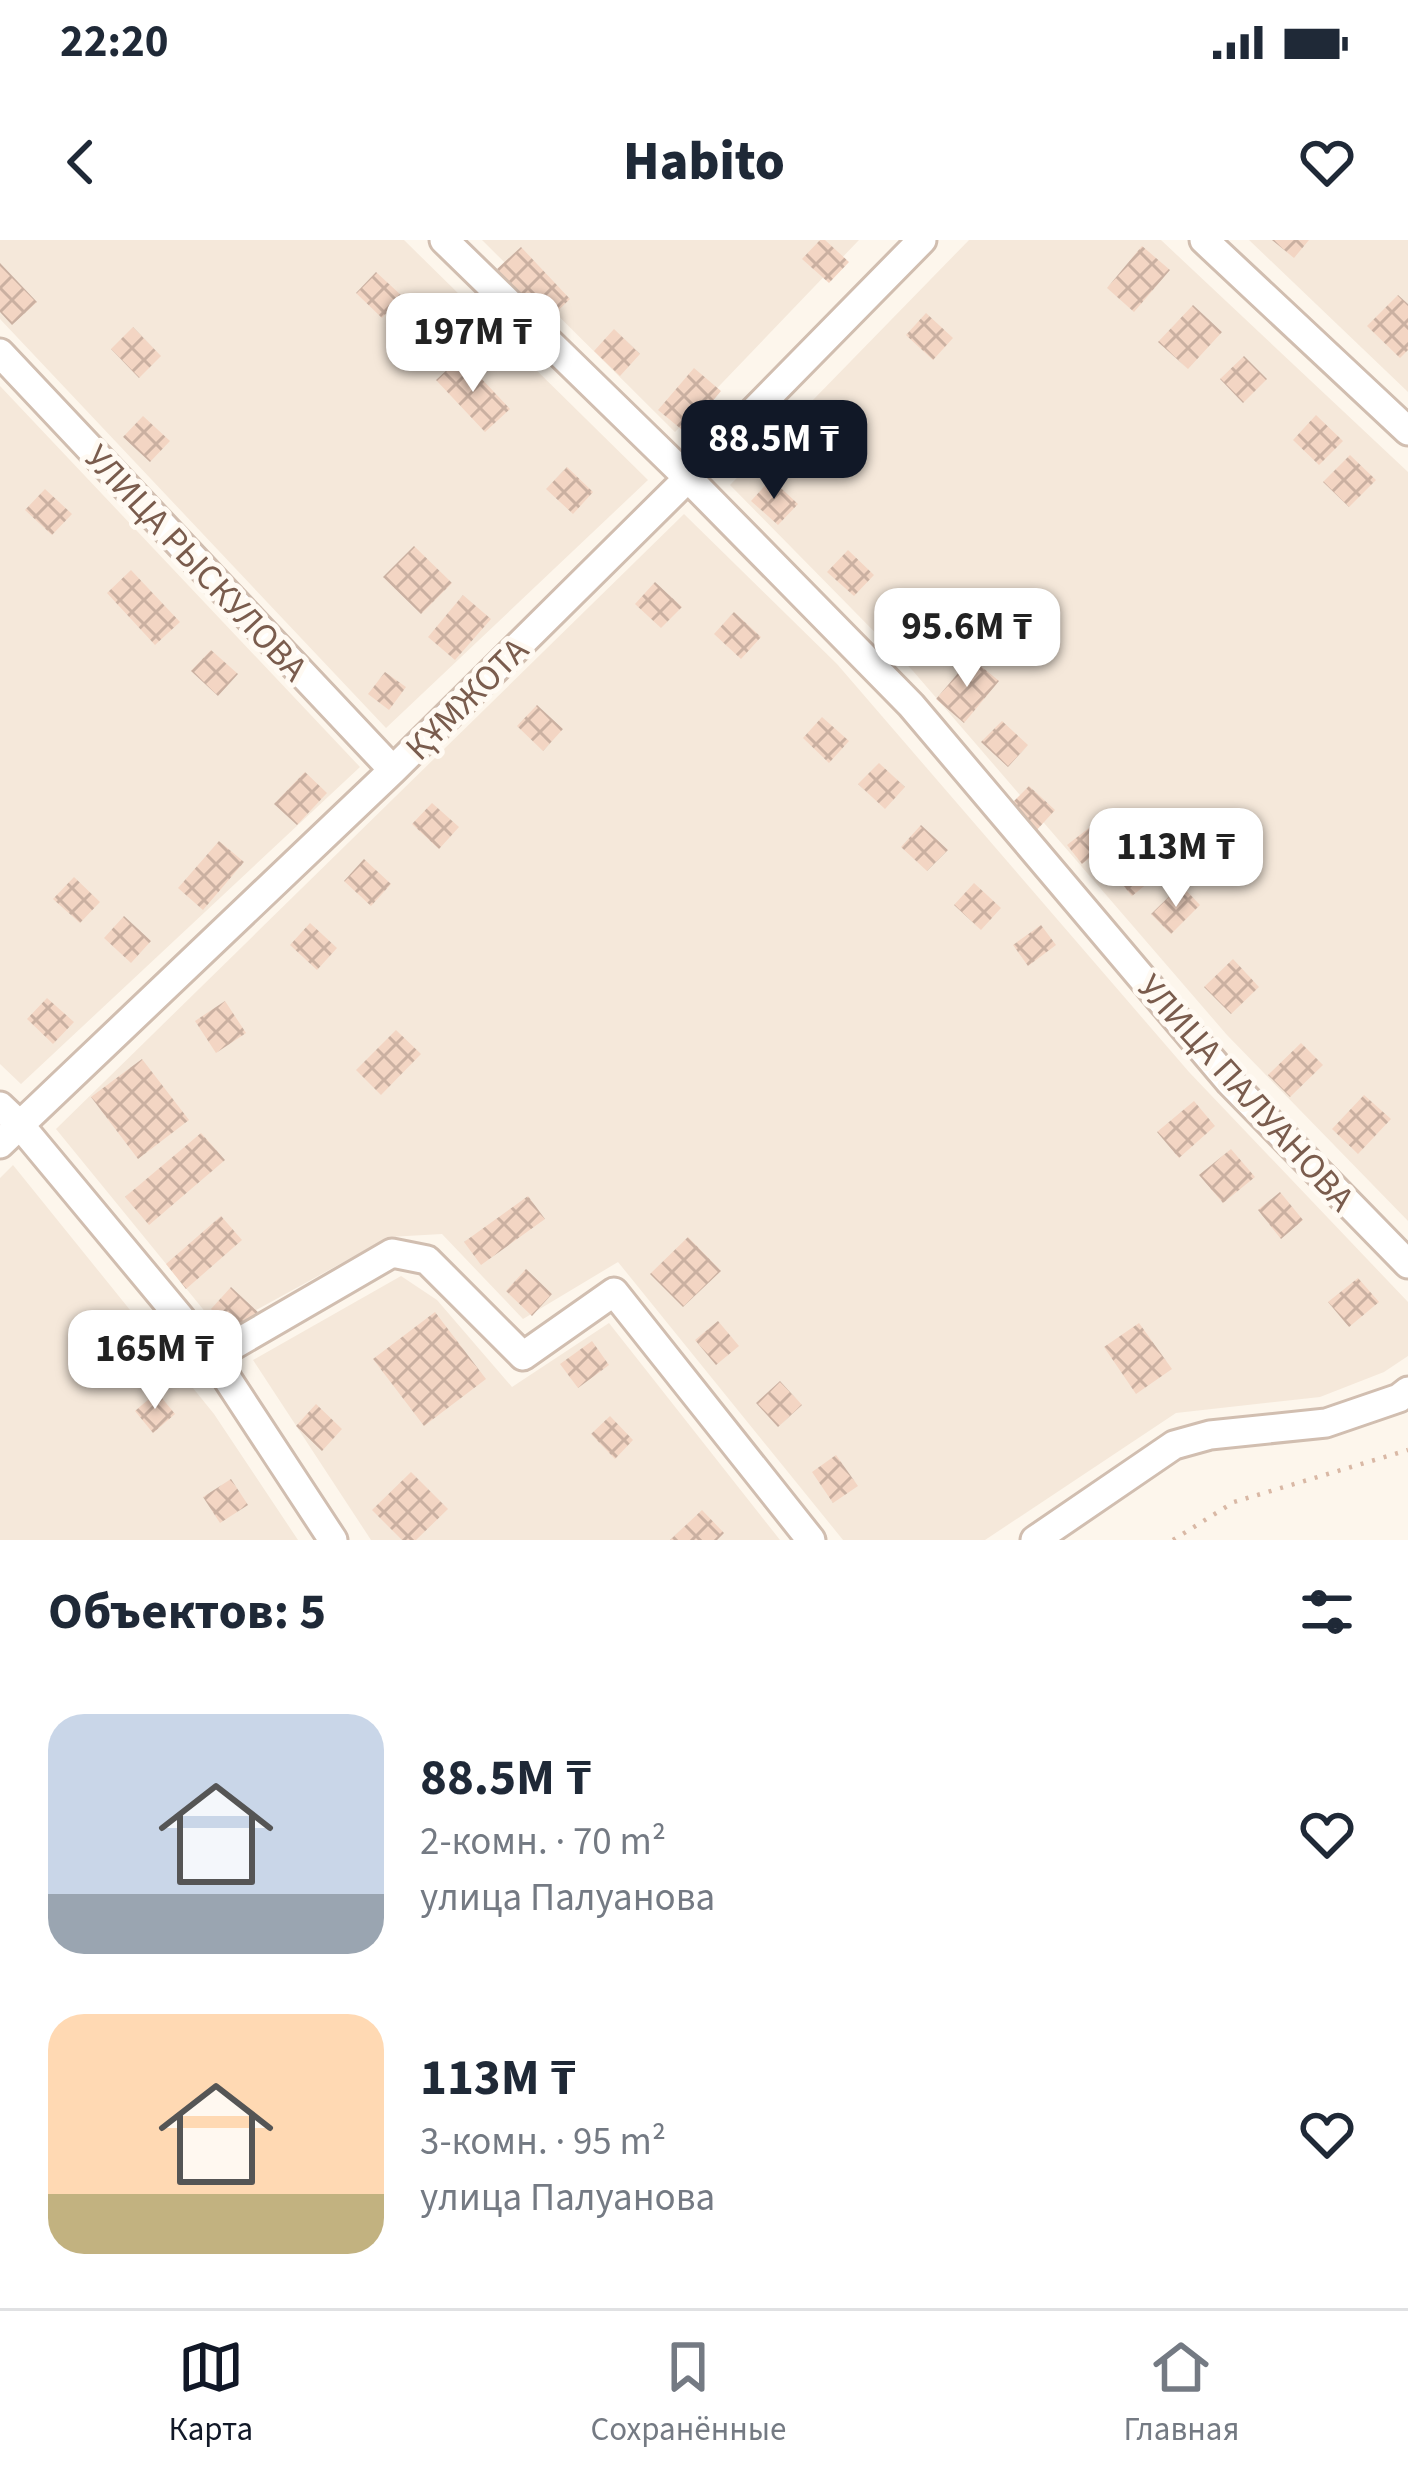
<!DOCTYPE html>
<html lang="ru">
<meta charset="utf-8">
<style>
:root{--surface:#fff;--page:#f2f2f3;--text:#1f2937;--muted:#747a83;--line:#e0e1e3;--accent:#111827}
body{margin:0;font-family:"Source Sans 3",sans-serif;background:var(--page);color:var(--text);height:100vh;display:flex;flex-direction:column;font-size:45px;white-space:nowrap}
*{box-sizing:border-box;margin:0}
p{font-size:39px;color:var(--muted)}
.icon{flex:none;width:66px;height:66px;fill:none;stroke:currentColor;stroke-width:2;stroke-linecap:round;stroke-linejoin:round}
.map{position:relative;height:1300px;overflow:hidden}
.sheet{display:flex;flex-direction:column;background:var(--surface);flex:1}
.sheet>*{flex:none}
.price{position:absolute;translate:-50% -102px;padding:0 27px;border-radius:24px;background:#fff;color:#222;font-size:39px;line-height:78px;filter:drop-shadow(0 3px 6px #0008)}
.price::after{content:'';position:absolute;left:50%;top:72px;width:36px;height:27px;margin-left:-18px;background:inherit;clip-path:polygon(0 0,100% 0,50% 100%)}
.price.current{background:var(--accent);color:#fff}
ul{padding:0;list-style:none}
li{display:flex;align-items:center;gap:36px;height:300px;padding:0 48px}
li span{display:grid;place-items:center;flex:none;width:336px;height:240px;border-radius:36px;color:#555}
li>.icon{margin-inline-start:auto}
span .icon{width:144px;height:144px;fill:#fffc;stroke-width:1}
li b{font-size:51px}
h2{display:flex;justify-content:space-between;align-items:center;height:144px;padding:0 48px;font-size:51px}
.status{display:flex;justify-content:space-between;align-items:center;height:84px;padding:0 60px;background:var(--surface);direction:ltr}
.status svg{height:33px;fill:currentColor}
header{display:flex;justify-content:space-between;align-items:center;height:156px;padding:0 48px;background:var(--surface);font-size:54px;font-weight:800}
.menu{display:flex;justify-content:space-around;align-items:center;height:168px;border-top:3px solid var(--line);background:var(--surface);font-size:33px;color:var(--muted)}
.menu a{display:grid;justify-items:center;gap:6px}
.menu .current{color:var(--accent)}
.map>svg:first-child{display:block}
.residential{fill:#f5e8da}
.building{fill:url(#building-cross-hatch)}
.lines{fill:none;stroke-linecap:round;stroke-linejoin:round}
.street-casing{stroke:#d1beb0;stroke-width:33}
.path{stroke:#d9b8a5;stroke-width:4.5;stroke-dasharray:3 9;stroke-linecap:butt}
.street{stroke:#fff;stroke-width:27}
.labels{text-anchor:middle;stroke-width:10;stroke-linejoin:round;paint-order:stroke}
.street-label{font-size:36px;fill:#7a5c4d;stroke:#fffaf3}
</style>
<div class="status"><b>22:20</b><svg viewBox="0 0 49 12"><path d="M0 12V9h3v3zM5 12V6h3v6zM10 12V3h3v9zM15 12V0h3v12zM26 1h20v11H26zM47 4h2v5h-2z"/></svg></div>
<header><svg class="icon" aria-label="back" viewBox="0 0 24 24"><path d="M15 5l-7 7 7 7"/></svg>Habito<svg class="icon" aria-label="heart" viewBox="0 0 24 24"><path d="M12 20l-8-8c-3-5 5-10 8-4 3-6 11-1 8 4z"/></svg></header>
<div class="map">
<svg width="1408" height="1300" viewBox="0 0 1408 1300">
<defs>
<pattern id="building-cross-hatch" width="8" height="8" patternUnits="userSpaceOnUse" patternTransform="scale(3)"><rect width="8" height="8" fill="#f3d5c3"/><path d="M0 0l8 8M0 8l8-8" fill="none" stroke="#cab0a1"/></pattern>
</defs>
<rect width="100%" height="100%" fill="#fdf6ec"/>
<path class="residential" d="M 0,0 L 404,0 L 648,240 L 386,488 L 0,79 Z
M 482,0 L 859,0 L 675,192 Z
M 969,0 L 1161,0 L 1408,232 L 1408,981 L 1227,795 L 913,431 L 730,245 Z
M 1249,0 L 1408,0 L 1408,152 Z
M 0,146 L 360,527 L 21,844 L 0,824 Z
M 684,274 L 837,424 L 1189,832 L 1408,1062 L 1408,1116 L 1384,1132 L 1320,1157 L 1176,1173 L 985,1300 L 843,1300 L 618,1022 L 523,1079 L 442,994 L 389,997 L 220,1090 L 56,889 Z
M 13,925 L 214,1174 L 298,1300 L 0,1300 L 0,938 Z
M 401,1036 L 437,1060 L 512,1147 L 609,1083 L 780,1300 L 371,1300 L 253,1120 Z"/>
<path class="building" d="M 820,0 L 825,0 L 849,22 L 829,43 L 802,19 Z
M 1272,0 L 1309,0 L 1294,18 Z
M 1142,6 L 1170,30 L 1134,72 L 1107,48 Z
M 521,7 L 570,59 L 546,82 L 497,29 Z
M 0,23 L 37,62 L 12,85 L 0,72 Z
M 376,32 L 402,56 L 382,78 L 356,53 Z
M 1398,55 L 1408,64 L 1408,110 L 1400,118 L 1367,86 Z
M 1193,65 L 1222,92 L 1188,129 L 1158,102 Z
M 926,73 L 953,98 L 933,120 L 906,95 Z
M 133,87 L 161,116 L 139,138 L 111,109 Z
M 614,89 L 640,114 L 620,136 L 594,111 Z
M 1244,116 L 1267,139 L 1243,163 L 1220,139 Z
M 461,117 L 510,169 L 485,192 L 436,140 Z
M 694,128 L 721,151 L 686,193 L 658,170 Z
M 1316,175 L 1343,201 L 1319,225 L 1293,200 Z
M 143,176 L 170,201 L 150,222 L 123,197 Z
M 1350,215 L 1376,240 L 1349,267 L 1323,242 Z
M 567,227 L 593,252 L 573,274 L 546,249 Z
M 771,239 L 798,264 L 778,285 L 751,261 Z
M 45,249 L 72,274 L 52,295 L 25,270 Z
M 414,306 L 452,343 L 421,374 L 383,337 Z
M 848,310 L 874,335 L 854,356 L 827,332 Z
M 131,330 L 180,382 L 155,405 L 107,353 Z
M 655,342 L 682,367 L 661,388 L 635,364 Z
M 463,355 L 491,379 L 455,420 L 428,397 Z
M 734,372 L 761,397 L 741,419 L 714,394 Z
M 211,410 L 238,434 L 218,456 L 191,431 Z
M 971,418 L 999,441 L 964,483 L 936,459 Z
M 385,432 L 406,447 L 389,470 L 368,454 Z
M 537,465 L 563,489 L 543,511 L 517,486 Z
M 822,477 L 849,501 L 829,523 L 803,498 Z
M 1002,481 L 1028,505 L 1008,527 L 981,502 Z
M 879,523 L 905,547 L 885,569 L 858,544 Z
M 305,532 L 327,553 L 297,585 L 274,564 Z
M 1029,546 L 1055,570 L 1035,592 L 1008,567 Z
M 432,563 L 459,587 L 439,609 L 412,584 Z
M 1094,584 L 1109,603 L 1082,624 L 1067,605 Z
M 921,585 L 948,610 L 927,631 L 901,607 Z
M 219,601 L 244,622 L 203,670 L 178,648 Z
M 1134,614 L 1154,638 L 1132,656 L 1112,632 Z
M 364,619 L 391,644 L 371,666 L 344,641 Z
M 74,637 L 100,662 L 80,683 L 53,659 Z
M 974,643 L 1001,668 L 981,690 L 954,665 Z
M 1181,645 L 1200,665 L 1171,694 L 1151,674 Z
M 124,676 L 151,701 L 131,723 L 104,698 Z
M 310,683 L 337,708 L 317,730 L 290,705 Z
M 1041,685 L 1056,705 L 1028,726 L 1013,705 Z
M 1233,719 L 1259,747 L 1231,774 L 1204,747 Z
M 47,758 L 74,782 L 53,804 L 27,779 Z
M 225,761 L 246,793 L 216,813 L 195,781 Z
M 396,790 L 421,814 L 381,855 L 356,830 Z
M 1301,803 L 1323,825 L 1290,857 L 1268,835 Z
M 142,819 L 189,880 L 138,919 L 91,857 Z
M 1364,855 L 1391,879 L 1358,914 L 1332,889 Z
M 1194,861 L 1215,886 L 1179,918 L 1157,892 Z
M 201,893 L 225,920 L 149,985 L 125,957 Z
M 1231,909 L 1255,937 L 1223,963 L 1199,935 Z
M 1280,952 L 1303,980 L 1281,999 L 1258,970 Z
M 528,956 L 545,979 L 481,1025 L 464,1002 Z
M 221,976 L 242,1000 L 186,1049 L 166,1024 Z
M 688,997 L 721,1031 L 683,1067 L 650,1034 Z
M 526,1029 L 552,1054 L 532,1076 L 506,1051 Z
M 1358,1038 L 1379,1062 L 1349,1087 L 1328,1062 Z
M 231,1047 L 258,1072 L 238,1094 L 211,1069 Z
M 435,1072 L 486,1139 L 424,1186 L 373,1119 Z
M 718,1081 L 739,1106 L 716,1125 L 695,1100 Z
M 1139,1083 L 1172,1129 L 1136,1154 L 1104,1107 Z
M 592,1101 L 609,1125 L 578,1148 L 560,1124 Z
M 780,1141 L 802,1165 L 778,1187 L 756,1163 Z
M 157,1152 L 175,1174 L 153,1193 L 135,1171 Z
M 316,1164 L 342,1189 L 322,1211 L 296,1186 Z
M 610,1176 L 633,1200 L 615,1219 L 591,1194 Z
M 836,1215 L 858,1246 L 833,1263 L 812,1232 Z
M 411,1232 L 448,1269 L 416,1300 L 402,1300 L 372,1270 Z
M 231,1239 L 248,1265 L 220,1283 L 203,1257 Z
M 702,1270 L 724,1293 L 717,1300 L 670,1300 Z"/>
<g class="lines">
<defs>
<path id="street" d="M 444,0 L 688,238 L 911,465 L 1230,842 L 1408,1024
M 1204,0 L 1408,191
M 0,113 L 393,530
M 0,866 L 20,885 L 213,1117 L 333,1300
M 0,904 L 393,530 L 688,238 L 922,0
M 213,1117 L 392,1013 L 427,1020 L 523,1116 L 614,1052 L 811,1300
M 1035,1300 L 1174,1205 L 1210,1195 L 1326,1183 L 1399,1158 L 1408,1151"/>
</defs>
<use href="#street" class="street-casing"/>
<path class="path" d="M 1173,1300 L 1234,1262 L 1408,1210"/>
<use href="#street" class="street"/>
</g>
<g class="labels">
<g class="street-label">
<text transform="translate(197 322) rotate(47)" y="13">УЛИЦА РЫСКУЛОВА</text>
<text transform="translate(466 458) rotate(-45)" y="13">ҚҰМЖОТА</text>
<text transform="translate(1247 852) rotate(48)" y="13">УЛИЦА ПАЛУАНОВА</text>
</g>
</g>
</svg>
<b class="price" style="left:473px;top:155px">197M ₸</b>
<b class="price current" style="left:774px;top:262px">88.5M ₸</b>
<b class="price" style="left:967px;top:450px">95.6M ₸</b>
<b class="price" style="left:1176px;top:670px">113M ₸</b>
<b class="price" style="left:155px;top:1172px">165M ₸</b>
</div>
<section class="sheet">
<h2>Объектов: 5<svg class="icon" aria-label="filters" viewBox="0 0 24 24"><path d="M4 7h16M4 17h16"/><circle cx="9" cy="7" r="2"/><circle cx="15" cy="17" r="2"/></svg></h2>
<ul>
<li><span style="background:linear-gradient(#c9d6e8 75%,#9aa5b1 0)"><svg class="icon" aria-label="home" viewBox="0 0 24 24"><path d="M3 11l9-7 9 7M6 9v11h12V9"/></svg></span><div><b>88.5M ₸</b><p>2-комн. · 70 m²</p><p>улица Палуанова</p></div><svg class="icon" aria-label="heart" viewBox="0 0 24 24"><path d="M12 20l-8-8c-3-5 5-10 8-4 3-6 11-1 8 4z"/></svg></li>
<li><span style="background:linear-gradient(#ffd9b3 75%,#c2b280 0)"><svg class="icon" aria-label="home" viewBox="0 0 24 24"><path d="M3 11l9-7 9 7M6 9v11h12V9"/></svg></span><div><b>113M ₸</b><p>3-комн. · 95 m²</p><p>улица Палуанова</p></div><svg class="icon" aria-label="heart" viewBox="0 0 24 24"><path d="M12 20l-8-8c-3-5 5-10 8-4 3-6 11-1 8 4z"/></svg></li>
</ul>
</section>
<nav class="menu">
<a class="current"><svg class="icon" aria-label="map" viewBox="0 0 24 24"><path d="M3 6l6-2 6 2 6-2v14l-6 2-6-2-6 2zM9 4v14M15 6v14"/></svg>Карта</a>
<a><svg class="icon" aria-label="saved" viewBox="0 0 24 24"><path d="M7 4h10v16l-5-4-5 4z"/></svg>Сохранённые</a>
<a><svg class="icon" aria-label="home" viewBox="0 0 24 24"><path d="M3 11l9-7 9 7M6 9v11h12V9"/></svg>Главная</a>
</nav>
